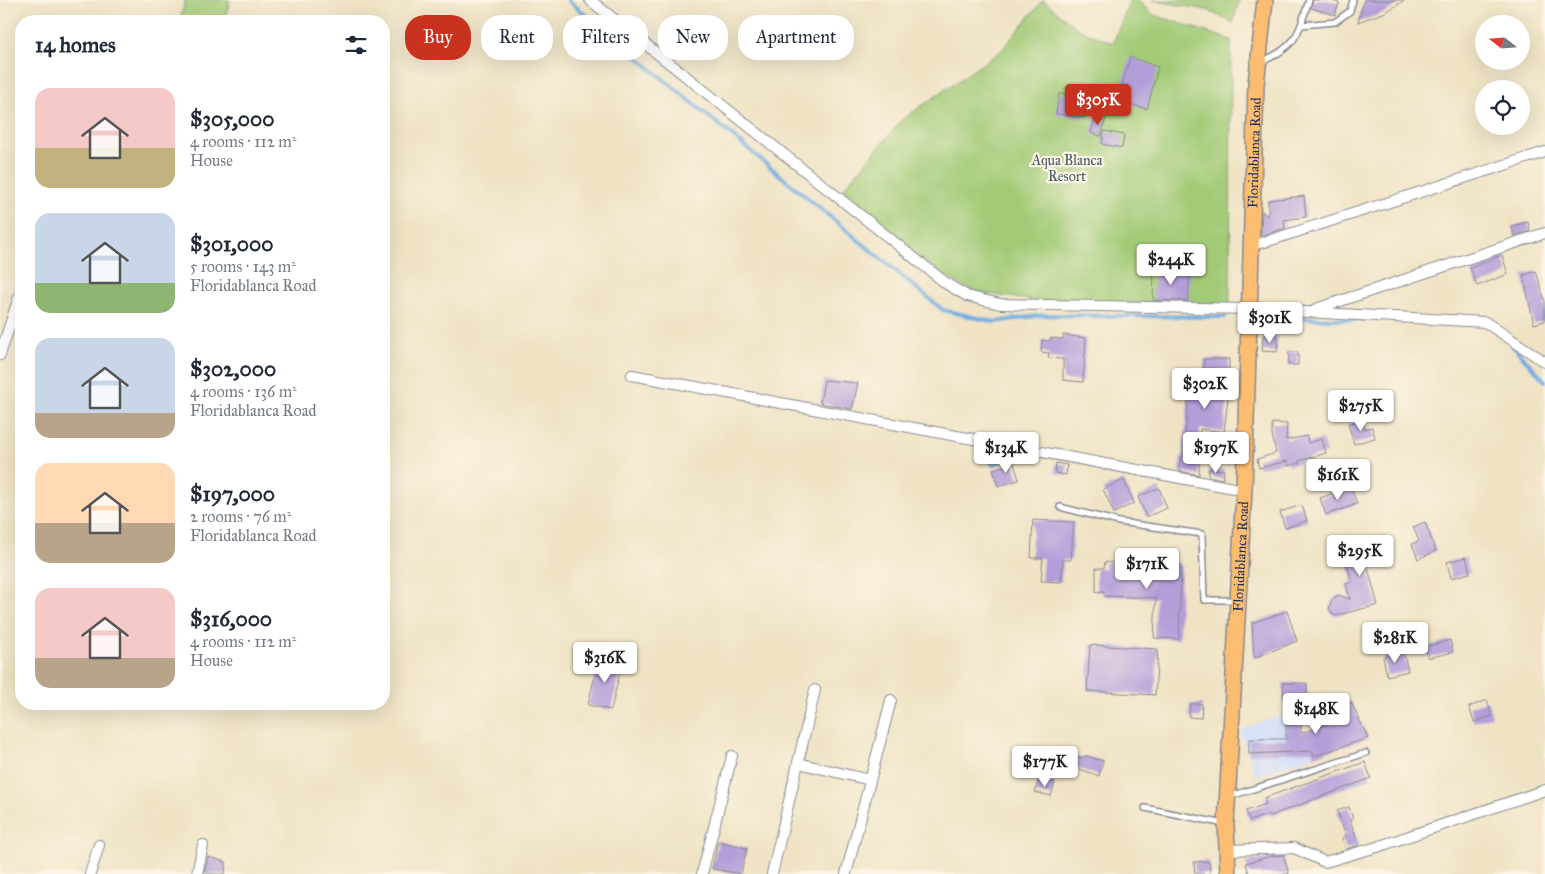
<!DOCTYPE html>
<meta charset="utf-8">
<style>
:root{--surface:#fff;--page:#f2f2f3;--text:#1f2937;--muted:#747a83;--accent:#c8321e}
body{margin:0;font-family:"IM FELL Great Primer",serif;background:var(--page);color:var(--text);height:100vh;display:flex;flex-direction:column;font-size:19px;white-space:nowrap}
*{box-sizing:border-box;margin:0}
p{font-size:16px;color:var(--muted)}
.icon{flex:none;width:28px;height:28px;fill:none;stroke:currentColor;stroke-width:2;stroke-linecap:round;stroke-linejoin:round}
.map{position:relative;flex:1;overflow:hidden}
.sheet{position:absolute;left:15px;top:15px;width:375px;height:695px;display:flex;flex-direction:column;background:var(--surface);border-radius:20px;box-shadow:0 5px 20px #0002}
.sheet>*{flex:none}
.top-card{position:absolute;left:405px;top:15px;width:475px;height:45px;display:flex;gap:10px}
.needle{width:32px;rotate:287deg}
.fabs{position:absolute;left:1475px;top:15px;display:grid;gap:10px}
.fabs a{display:grid;place-items:center;width:55px;height:55px;border-radius:50%;background:var(--surface);box-shadow:0 5px 20px #0002;font-size:25px}
.price{position:absolute;translate:-50% -42px;padding:0 11px;border-radius:5px;background:#fff;color:#222;font-size:16px;line-height:32px;filter:drop-shadow(0 1px 2px #0008)}
.price::after{content:'';position:absolute;left:50%;top:30px;width:15px;height:11px;margin-left:-8px;background:inherit;clip-path:polygon(0 0,100% 0,50% 100%)}
.price.selected{background:var(--accent);color:#fff}
ul{padding:0;list-style:none}
li{display:flex;align-items:center;gap:15px;height:125px;padding:0 20px}
li span{display:grid;place-items:center;flex:none;width:140px;height:100px;border-radius:15px;color:#555}
li>.icon{margin-inline-start:auto}
span .icon{width:60px;height:60px;fill:#fffc;stroke-width:1}
li b{font-size:21px}
h2{display:flex;justify-content:space-between;align-items:center;height:60px;padding:0 20px;font-size:21px}
.tag{padding:0 18px;border-radius:20px;background:var(--surface);box-shadow:0 5px 20px #0002;font-size:18px;line-height:45px}
.tag.selected{background:var(--accent);color:#fff}
.map>svg:first-child{display:block}
.built{fill:#cddbfa}
.green{fill:#a3cb77;stroke:#5f7d6a}
.water{fill:#6face1;stroke:#456ea0}
.lines{fill:none;stroke-linecap:round;stroke-linejoin:round}
.stream{stroke:#6face1;stroke-width:4}
.building{fill:#b29ed9}
.service-casing{stroke:#868991;stroke-width:8}
.minor-casing{stroke:#868991;stroke-width:12}
.primary-casing{stroke:#868991;stroke-width:18}
.service{stroke:#fff;stroke-width:5}
.minor{stroke:#fff;stroke-width:10}
.primary{stroke:#fcbd6f;stroke-width:15}
.labels{text-anchor:middle;stroke-width:4.5;stroke-linejoin:round;paint-order:stroke}
.street-label{font-size:14px;fill:#1b2f5e;stroke:#fcf5e5}
.park-label{font-size:14px;fill:#3d5664;stroke:#fcf5e5}
</style>
<div class="map">
<svg width="1545" height="874" viewBox="0 0 1545 874">
<rect width="100%" height="100%" fill="#fcf5e5"/>
<filter id="ink" filterUnits="userSpaceOnUse"><feTurbulence type="fractalNoise" baseFrequency=".02" numOctaves="2"/><feDisplacementMap in="SourceGraphic" scale="10" xChannelSelector="R" yChannelSelector="G"/><feConvolveMatrix kernelMatrix="1 2 1 2 8 2 1 2 1" color-interpolation-filters="sRGB"/></filter>
<filter id="wash" filterUnits="userSpaceOnUse"><feTurbulence type="fractalNoise" baseFrequency=".0096" numOctaves="4" result="noise"/><feDisplacementMap in="SourceGraphic" scale="20" xChannelSelector="R" yChannelSelector="G"/><feGaussianBlur stdDeviation="1.12" result="paint"/><feColorMatrix in="noise" values="0 0 0 0 0 0 0 0 0 0 0 0 0 0 0 0 0 1.4 0 .05"/><feComposite in="paint" operator="in"/></filter>
<g filter="url(#wash)">
<rect width="100%" height="100%" fill="#f0e3c4"/>
<path class="built" d="M 1297,710 L 1313,756 L 1256,776 L 1240,730 Z"/>
<path class="green" d="M 185,0 L 230,0 L 224,21 L 180,21 Z
M 1043,0 L 1078,29 L 1113,43 L 1130,0 L 1138,0 L 1151,14 L 1231,40 L 1230,305 L 1042,302 L 976,292 L 955,282 L 914,254 L 844,188 L 903,119 L 1001,51 Z
M 1152,0 L 1239,0 L 1233,23 L 1207,10 Z"/>
<path class="water" d="M 1007,452 L 1009,460 L 992,466 L 989,458 Z"/>
<g class="lines">
<path class="stream" d="M 568,0 L 943,310 L 995,322 L 1043,315 L 1225,317
M 1273,317 L 1363,320
M 1511,344 L 1545,381"/>
</g>
<g id="blocks">
<path class="building" d="M 1313,0 L 1329,0 L 1339,3 L 1335,15 L 1311,8 Z
M 1364,0 L 1405,0 L 1386,12 L 1358,22 Z
M 1130,57 L 1158,67 L 1147,109 L 1117,101 Z
M 1080,93 L 1077,103 L 1088,106 L 1085,118 L 1056,114 L 1059,94 Z
M 1096,115 L 1106,118 L 1101,136 L 1091,133 Z
M 1104,131 L 1124,135 L 1122,148 L 1102,144 Z
M 1304,196 L 1306,217 L 1284,220 L 1285,228 L 1261,236 L 1262,211 L 1268,217 L 1268,200 Z
M 1528,222 L 1530,231 L 1514,236 L 1512,226 Z
M 1502,255 L 1508,274 L 1477,286 L 1470,268 Z
M 1154,270 L 1190,272 L 1188,301 L 1153,300 Z
M 1536,271 L 1545,301 L 1545,321 L 1534,324 L 1523,275 Z
M 1063,335 L 1086,338 L 1083,382 L 1063,380 L 1063,359 L 1048,358 L 1049,353 L 1041,352 L 1042,340 L 1050,341 L 1050,338 L 1063,339 Z
M 1263,336 L 1278,336 L 1277,352 L 1262,351 Z
M 1289,352 L 1298,352 L 1298,365 L 1288,365 Z
M 1204,359 L 1229,359 L 1229,389 L 1224,432 L 1200,429 L 1199,475 L 1179,471 L 1181,457 L 1183,457 L 1190,380 L 1204,380 Z
M 824,380 L 858,383 L 852,409 L 820,403 Z
M 1363,420 L 1365,429 L 1372,427 L 1375,438 L 1354,444 L 1348,424 Z
M 1272,423 L 1287,424 L 1286,440 L 1307,436 L 1308,443 L 1322,439 L 1326,453 L 1299,461 L 1300,463 L 1288,466 L 1287,461 L 1259,468 L 1257,459 L 1276,453 L 1272,434 Z
M 1014,463 L 1019,480 L 998,486 L 993,469 Z
M 1056,463 L 1067,465 L 1066,475 L 1055,473 Z
M 1209,469 L 1224,470 L 1223,479 L 1208,476 Z
M 1124,480 L 1134,503 L 1114,513 L 1103,489 Z
M 1351,487 L 1357,504 L 1326,515 L 1320,498 Z
M 1159,488 L 1167,508 L 1146,517 L 1138,497 Z
M 1302,505 L 1307,521 L 1285,528 L 1280,512 Z
M 1033,520 L 1074,522 L 1071,560 L 1063,560 L 1061,582 L 1041,581 L 1043,558 L 1031,558 Z
M 1425,522 L 1436,551 L 1418,559 L 1412,544 L 1419,541 L 1413,527 Z
M 1384,536 L 1389,555 L 1366,561 L 1378,605 L 1334,616 L 1329,609 L 1332,600 L 1338,595 L 1350,599 L 1346,584 L 1352,582 L 1343,547 Z
M 1466,557 L 1470,573 L 1451,578 L 1447,562 Z
M 1105,562 L 1181,565 L 1179,639 L 1154,638 L 1156,598 L 1104,596 L 1104,591 L 1096,592 L 1096,568 L 1104,568 Z
M 1287,611 L 1297,641 L 1254,658 L 1252,623 Z
M 1450,640 L 1453,652 L 1428,658 L 1425,647 Z
M 1090,645 L 1158,649 L 1155,695 L 1087,691 Z
M 1404,653 L 1408,671 L 1387,676 L 1383,657 Z
M 599,657 L 622,663 L 611,710 L 588,705 Z
M 1283,683 L 1307,683 L 1307,702 L 1284,703 Z
M 1487,700 L 1492,716 L 1474,722 L 1469,707 Z
M 1351,702 L 1368,738 L 1314,756 L 1312,751 L 1249,754 L 1249,739 L 1286,739 L 1286,725 L 1301,725 L 1301,733 L 1332,722 L 1328,711 Z
M 1190,704 L 1202,704 L 1201,718 L 1189,717 Z
M 1058,751 L 1081,758 L 1086,756 L 1103,761 L 1099,776 L 1055,760 Z
M 1365,762 L 1371,778 L 1270,816 L 1269,814 L 1250,821 L 1246,811 L 1266,804 L 1264,798 Z
M 1039,779 L 1055,783 L 1051,796 L 1035,792 Z
M 1349,807 L 1353,819 L 1350,820 L 1359,845 L 1346,849 L 1342,838 L 1346,836 L 1337,811 Z
M 718,841 L 747,848 L 741,874 L 712,869 Z
M 1283,855 L 1289,874 L 1249,874 L 1246,863 L 1272,856 Z
M 208,857 L 226,862 L 225,874 L 204,874 Z
M 1209,861 L 1210,874 L 1195,874 L 1194,862 Z"/>
</g>
</g>
<g filter="url(#ink)">
<use href="#blocks" fill-opacity="0" stroke="#868991" stroke-width="1"/>
<g class="lines">
<defs>
<path id="service" d="M 1301,25 L 1335,22 L 1350,11 L 1353,0
M 1260,63 C 1297,45 1297,38 1309,0
M 1060,507 L 1119,522 L 1202,534 L 1204,600 L 1236,600
M 1231,796 L 1366,753
M 1145,808 L 1225,824"/>
<path id="minor" d="M 590,0 L 947,284 L 967,296 L 1000,304 L 1250,309 L 1485,322 L 1545,362
M 1252,244 L 1265,242 L 1545,152
M 1316,309 L 1545,233
M 0,355 L 21,291
M 632,375 L 1244,490
M 798,763 L 870,780
M 1226,850 L 1294,848 L 1325,862 L 1377,847 L 1545,790
M 90,874 L 99,845
M 197,874 L 203,845
M 702,874 L 732,756
M 772,874 L 815,690
M 846,874 L 891,700"/>
<g id="primary">
<path id="s1" d="M 1228,874 L 1226,824 L 1244,490 L 1256,85 L 1265,0"/>
</g>
</defs>
<use href="#service" class="service-casing"/>
<use href="#minor" class="minor-casing"/>
<use href="#primary" class="primary-casing"/>
<use href="#service" class="service"/>
<use href="#minor" class="minor"/>
<use href="#primary" class="primary"/>
</g>
</g>
<g class="labels">
<g class="street-label">
<text dy="5" stroke="none"><textPath href="#s1" startOffset="722">Floridablanca Road</textPath></text>
<text dy="5" stroke="none"><textPath href="#s1" startOffset="318">Floridablanca Road</textPath></text>
</g>
<g class="park-label">
<text x="1067" y="165">Aqua Blanca<tspan x="1067" dy="16">Resort</tspan></text>
</g>
</g>
</svg>
<div class="fabs">
<a><svg class="needle" viewBox="-14 -14 28 28"><path d="M0-13l5 13h-10z" fill="#e53935"/><path d="M0 13l5-13h-10z" fill="#747a83"/></svg></a>
<a><svg class="icon" aria-label="locate" viewBox="0 0 24 24"><circle cx="12" cy="12" r="6"/><path d="M12 2v4M12 18v4M2 12h4M18 12h4"/></svg></a>
</div>
<b class="price selected" style="left:1098px;top:126px">$305K</b>
<b class="price" style="left:1171px;top:286px">$244K</b>
<b class="price" style="left:1270px;top:344px">$301K</b>
<b class="price" style="left:1205px;top:410px">$302K</b>
<b class="price" style="left:1361px;top:432px">$275K</b>
<b class="price" style="left:1006px;top:474px">$134K</b>
<b class="price" style="left:1216px;top:474px">$197K</b>
<b class="price" style="left:1338px;top:501px">$161K</b>
<b class="price" style="left:1360px;top:577px">$295K</b>
<b class="price" style="left:1147px;top:590px">$171K</b>
<b class="price" style="left:1395px;top:664px">$281K</b>
<b class="price" style="left:605px;top:684px">$316K</b>
<b class="price" style="left:1316px;top:735px">$148K</b>
<b class="price" style="left:1045px;top:788px">$177K</b>
<div class="top-card">
<a class="tag selected">Buy</a>
<a class="tag">Rent</a>
<a class="tag">Filters</a>
<a class="tag">New</a>
<a class="tag">Apartment</a>
</div>
<section class="sheet">
<h2>14 homes<svg class="icon" aria-label="filters" viewBox="0 0 24 24"><path d="M4 7h16M4 17h16"/><circle cx="9" cy="7" r="2"/><circle cx="15" cy="17" r="2"/></svg></h2>
<ul>
<li><span style="background:linear-gradient(#f6c9c9 60%,#c2b280 0)"><svg class="icon" aria-label="home" viewBox="0 0 24 24"><path d="M3 11l9-7 9 7M6 9v11h12V9"/></svg></span><div><b>$305,000</b><p>4 rooms · 112 m²</p><p>House</p></div></li>
<li><span style="background:linear-gradient(#c9d6e8 70%,#8fb573 0)"><svg class="icon" aria-label="home" viewBox="0 0 24 24"><path d="M3 11l9-7 9 7M6 9v11h12V9"/></svg></span><div><b>$301,000</b><p>5 rooms · 143 m²</p><p>Floridablanca Road</p></div></li>
<li><span style="background:linear-gradient(#c9d6e8 75%,#b9a48a 0)"><svg class="icon" aria-label="home" viewBox="0 0 24 24"><path d="M3 11l9-7 9 7M6 9v11h12V9"/></svg></span><div><b>$302,000</b><p>4 rooms · 136 m²</p><p>Floridablanca Road</p></div></li>
<li><span style="background:linear-gradient(#ffd9b3 60%,#b9a48a 0)"><svg class="icon" aria-label="home" viewBox="0 0 24 24"><path d="M3 11l9-7 9 7M6 9v11h12V9"/></svg></span><div><b>$197,000</b><p>2 rooms · 76 m²</p><p>Floridablanca Road</p></div></li>
<li><span style="background:linear-gradient(#f6c9c9 70%,#b9a48a 0)"><svg class="icon" aria-label="home" viewBox="0 0 24 24"><path d="M3 11l9-7 9 7M6 9v11h12V9"/></svg></span><div><b>$316,000</b><p>4 rooms · 112 m²</p><p>House</p></div></li>
</ul>
</section>
</div>
